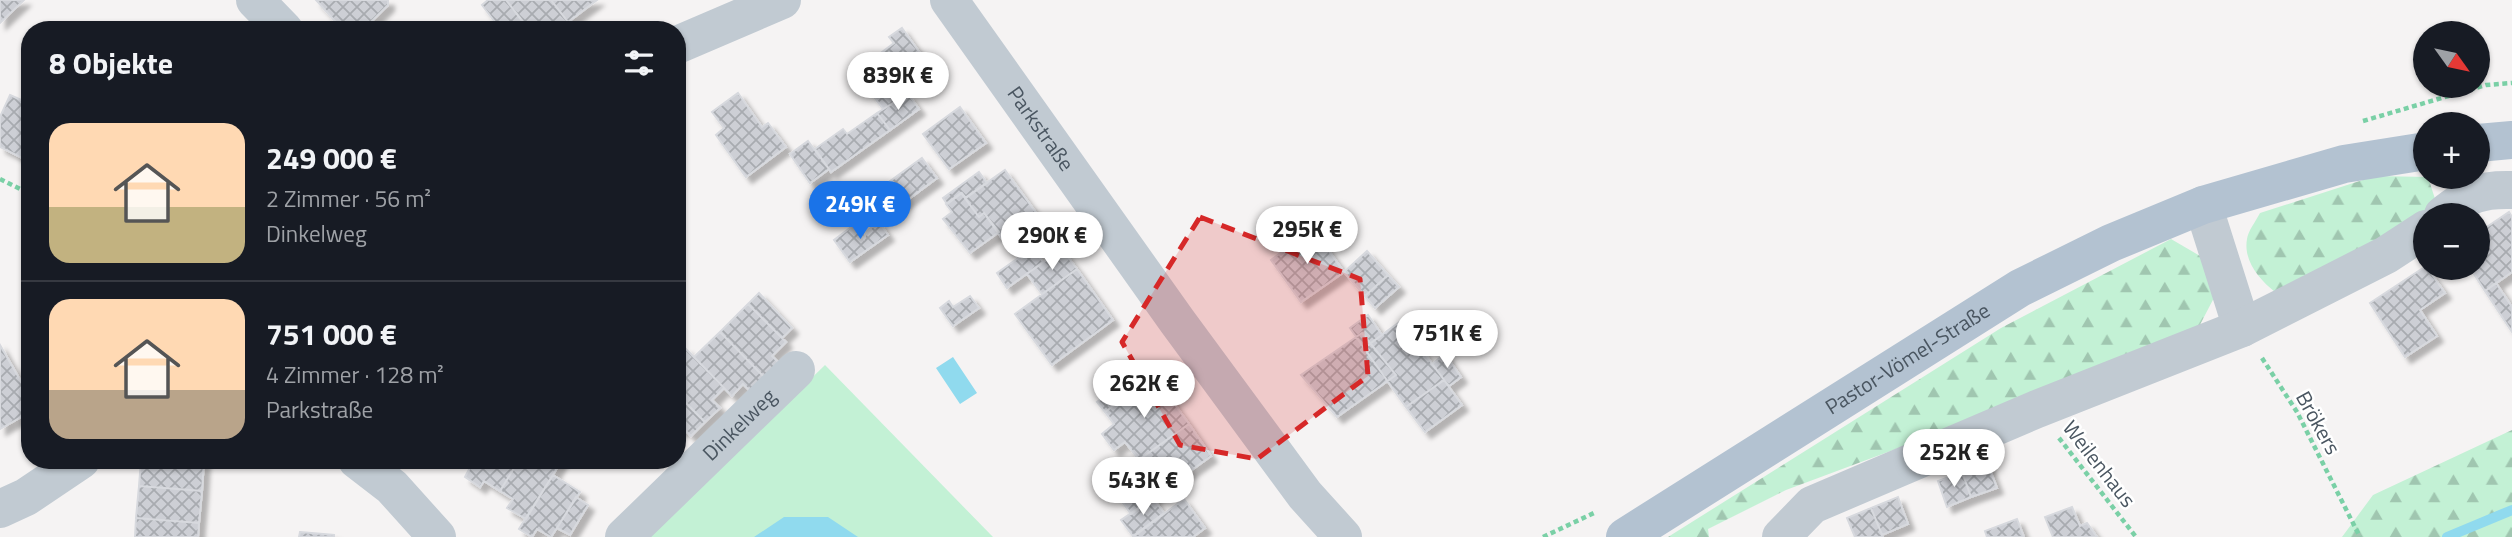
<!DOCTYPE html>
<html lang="de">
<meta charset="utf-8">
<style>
:root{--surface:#171b24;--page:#20242c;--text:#f1f3f6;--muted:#9ea1a6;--line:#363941;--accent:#1a73e8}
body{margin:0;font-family:"Titillium Web",sans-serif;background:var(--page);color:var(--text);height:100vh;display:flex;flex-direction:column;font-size:26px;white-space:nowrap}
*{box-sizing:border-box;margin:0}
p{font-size:23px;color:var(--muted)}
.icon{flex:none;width:38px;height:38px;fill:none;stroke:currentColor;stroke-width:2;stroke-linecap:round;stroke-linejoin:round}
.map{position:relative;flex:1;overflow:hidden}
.panel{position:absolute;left:21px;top:21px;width:665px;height:448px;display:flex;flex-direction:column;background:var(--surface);border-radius:28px;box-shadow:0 2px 5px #0004}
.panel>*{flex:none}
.needle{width:46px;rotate:123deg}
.controls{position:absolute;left:2413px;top:21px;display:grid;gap:14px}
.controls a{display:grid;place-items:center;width:77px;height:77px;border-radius:50%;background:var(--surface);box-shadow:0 2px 5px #0004;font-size:35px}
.price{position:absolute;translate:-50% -60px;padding:0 16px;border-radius:24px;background:#fff;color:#222;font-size:23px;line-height:46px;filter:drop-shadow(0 2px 4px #0008)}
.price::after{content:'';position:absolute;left:50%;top:42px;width:21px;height:16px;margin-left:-10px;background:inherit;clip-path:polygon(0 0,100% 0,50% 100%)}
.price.current{background:var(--accent);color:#fff}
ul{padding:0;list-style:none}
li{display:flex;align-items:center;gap:21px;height:175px;padding:0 28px}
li+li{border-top:2px solid var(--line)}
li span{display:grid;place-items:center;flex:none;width:196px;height:140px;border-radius:21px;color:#555}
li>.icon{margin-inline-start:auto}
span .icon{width:84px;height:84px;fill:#fffc;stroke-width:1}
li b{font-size:30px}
h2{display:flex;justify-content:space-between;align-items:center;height:84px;padding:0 28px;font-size:30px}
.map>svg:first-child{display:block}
.grass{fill:#c3f1d5}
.forest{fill:url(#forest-firs)}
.water{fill:#90daee}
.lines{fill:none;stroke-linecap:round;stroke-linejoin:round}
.stream{stroke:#90daee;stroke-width:10}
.building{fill:url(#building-cross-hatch);stroke:#d7d9de;stroke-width:2;filter:url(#shadow)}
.path{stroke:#7ad0a6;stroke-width:4.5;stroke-dasharray:5 3.5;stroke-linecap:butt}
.minor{stroke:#c1cad2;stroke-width:38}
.major{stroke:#b3c2d1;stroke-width:38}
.marked{fill:#d62828;fill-opacity:0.2;stroke:#d62828;stroke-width:5;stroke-dasharray:14 9;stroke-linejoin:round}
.labels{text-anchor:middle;stroke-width:5;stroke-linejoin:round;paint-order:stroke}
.street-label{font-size:21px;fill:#4a5661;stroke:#fff}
</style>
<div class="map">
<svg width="2512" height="537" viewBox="0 0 2512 537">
<defs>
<pattern id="forest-firs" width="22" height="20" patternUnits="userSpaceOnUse" patternTransform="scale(1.75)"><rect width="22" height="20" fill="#c3f1d5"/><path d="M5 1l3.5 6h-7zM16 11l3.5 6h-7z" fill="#a0c6b0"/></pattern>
<pattern id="building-cross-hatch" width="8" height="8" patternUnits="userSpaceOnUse" patternTransform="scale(1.75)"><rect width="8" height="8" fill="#cdcfd5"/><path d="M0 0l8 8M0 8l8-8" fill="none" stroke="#a8abb0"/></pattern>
<filter id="shadow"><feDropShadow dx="6" dy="6" stdDeviation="2" flood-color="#0004"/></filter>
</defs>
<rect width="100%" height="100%" fill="#f5f3f3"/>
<path class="grass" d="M 825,365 L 993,537 L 649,537 Z"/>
<path class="forest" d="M 2375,176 L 2428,177 L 2436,202 L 2391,236 L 2275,292 C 2260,280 2243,261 2247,239 C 2248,231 2256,221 2260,213 Z
M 2171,239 L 2207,260 L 2216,294 L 2193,338 L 1786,490 L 1708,529 L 1709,537 L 1668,537 L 2001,328 Z
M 2512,430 L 2512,537 L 2342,537 L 2373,495 Z"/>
<path class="water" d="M 953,357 L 977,393 L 960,404 L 936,368 Z
M 784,517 L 828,517 L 858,537 L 754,537 Z"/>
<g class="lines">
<path class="stream" d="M 2447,537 L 2512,510"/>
</g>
<path class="building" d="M 0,0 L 24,0 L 0,23 Z
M 316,0 L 388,0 L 388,5 L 363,30 L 343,30 Z
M 488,0 L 506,0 L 528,28 L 501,30 L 482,5 Z
M 506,0 L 551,0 L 568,22 L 558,30 L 529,30 Z
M 551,0 L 597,0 L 568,22 Z
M 902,28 L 930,67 L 898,91 L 903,97 L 883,109 L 852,67 L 867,57 L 870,61 L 894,43 L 889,37 Z
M 738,93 L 762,127 L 768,123 L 786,147 L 746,177 L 716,135 L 724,128 L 712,112 Z
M 908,94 L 919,109 L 890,130 L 877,113 Z
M 10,95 L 30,104 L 30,162 L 0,147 L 0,117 Z
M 960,107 L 986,143 L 949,169 L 923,134 Z
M 877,113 L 890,130 L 831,172 L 815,149 L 843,129 L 847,134 Z
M 808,141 L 829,169 L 810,183 L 790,154 Z
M 922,158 L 937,178 L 890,213 L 875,192 Z
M 1005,170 L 1045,225 L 1035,232 L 1039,238 L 1030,244 L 1027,239 L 1010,250 L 984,213 L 979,217 L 965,198 Z
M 979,172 L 987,183 L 966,198 L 962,193 L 947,204 L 943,198 Z
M 961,193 L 979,217 L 984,213 L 999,232 L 970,253 L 943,219 L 952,212 L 946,204 Z
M 2509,212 L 2512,217 L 2512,272 L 2485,291 L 2470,268 L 2478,268 L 2478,233 Z
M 879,222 L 888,235 L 850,262 L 834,240 L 854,225 L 864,239 L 867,231 Z
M 1313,229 L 1344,272 L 1301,302 L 1271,260 Z
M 1062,249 L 1077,269 L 1042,294 L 1027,274 Z
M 1034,250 L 1043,262 L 1007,288 L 997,273 L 1021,256 L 1022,258 Z
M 1367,251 L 1388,275 L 1365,296 L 1344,272 Z
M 2426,266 L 2445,293 L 2420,310 L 2437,336 L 2405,357 L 2370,303 Z
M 1077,269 L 1113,320 L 1052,365 L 1015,314 Z
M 1388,275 L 1399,287 L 1375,308 L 1365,296 Z
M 2496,283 L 2512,307 L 2512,332 L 2485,291 Z
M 759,293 L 792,328 L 782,338 L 748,304 Z
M 970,296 L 979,308 L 953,326 L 940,308 L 949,301 L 953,307 Z
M 748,304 L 786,342 L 772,356 L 780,364 L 765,378 L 720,332 Z
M 1368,315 L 1382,335 L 1364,348 L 1350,328 Z
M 1401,321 L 1444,380 L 1406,407 L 1364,348 Z
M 720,332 L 765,378 L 751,392 L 743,384 L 732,396 L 694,357 Z
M 1362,333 L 1396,375 L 1337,417 L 1301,375 Z
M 0,345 L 30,397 L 30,412 L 0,429 Z
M 685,348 L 724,388 L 712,400 L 720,408 L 705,422 L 677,394 L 677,355 Z
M 1445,354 L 1461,377 L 1449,386 L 1432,364 Z
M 1154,376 L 1189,424 L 1139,460 L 1125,442 L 1114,450 L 1102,434 L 1114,424 L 1105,412 Z
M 1444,380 L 1462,405 L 1425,432 L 1406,407 Z
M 1123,383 L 1130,393 L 1105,412 L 1097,402 Z
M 677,394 L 705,422 L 691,436 L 683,428 L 677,433 Z
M 1189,424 L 1211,456 L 1131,514 L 1108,482 Z
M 141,460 L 204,461 L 202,491 L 139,486 Z
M 474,460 L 519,460 L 500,491 L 484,481 L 480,487 L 465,477 Z
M 519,460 L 562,460 L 526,519 L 507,508 L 513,499 L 500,491 Z
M 1987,462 L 1997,488 L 1971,497 L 1962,472 Z
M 1962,472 L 1971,497 L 1947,507 L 1938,481 Z
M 553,475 L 580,492 L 551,537 L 537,529 L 532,537 L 519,529 Z
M 139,486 L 202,491 L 199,523 L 136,518 Z
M 576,497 L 588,505 L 570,535 L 557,528 Z
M 1898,497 L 1908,524 L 1882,535 L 1871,508 Z
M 1153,498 L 1164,513 L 1133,536 L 1121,520 Z
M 1184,499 L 1205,528 L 1193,537 L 1133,537 Z
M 2072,507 L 2080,526 L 2087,523 L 2097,537 L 2053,537 L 2045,517 Z
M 1871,508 L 1883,537 L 1855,537 L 1847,518 Z
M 136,518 L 199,523 L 198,537 L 135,537 Z
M 2017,519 L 2024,537 L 1987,537 L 1985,531 Z
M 300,532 L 334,535 L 334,537 L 299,537 Z"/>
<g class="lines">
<path class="path" d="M 2363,121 L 2486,85 L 2512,83
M 0,179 L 30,194
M 2262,358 L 2297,412 L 2360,537
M 2059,438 L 2136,537
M 1543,537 L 1596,512"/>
<g class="minor">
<path d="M 255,0 L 284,30"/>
<path id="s1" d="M 949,0 L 1177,321 L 1305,495 L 1343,537"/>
<path d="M 677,45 L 782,0"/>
<path d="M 2203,205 L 2242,328"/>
<path d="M 2443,215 C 2468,195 2479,189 2512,190"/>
<path d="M 357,460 L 392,487 L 437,537"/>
<path d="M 0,509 L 26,497 L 81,460"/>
<path id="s2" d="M 624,537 L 796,370"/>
<path d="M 1781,537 L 1812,505 L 2037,409 L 2242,328 L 2386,255 L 2426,229"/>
</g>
<g class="major">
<path d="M 2478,143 L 2512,140"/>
<path id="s3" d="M 1625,537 L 2020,288 L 2111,243 L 2203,205 L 2344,164 L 2426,151"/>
</g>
</g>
<path class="marked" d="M 1200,217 L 1360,279 L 1368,376 L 1257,459 L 1180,445 L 1122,342 Z"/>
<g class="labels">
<g class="street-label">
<text dy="7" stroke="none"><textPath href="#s1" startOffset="158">Parkstraße</textPath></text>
<text dy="7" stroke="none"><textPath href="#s3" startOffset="334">Pastor-Vömel-Straße</textPath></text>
<text transform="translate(2318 423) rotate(61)" y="7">Brökers</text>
<text dy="7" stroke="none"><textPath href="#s2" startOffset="161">Dinkelweg</textPath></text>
<text transform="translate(2099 464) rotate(52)" y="7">Weilenhaus</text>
</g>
</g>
</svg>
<div class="controls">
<a><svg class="needle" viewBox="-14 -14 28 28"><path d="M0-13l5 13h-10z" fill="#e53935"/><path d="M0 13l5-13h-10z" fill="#9ea1a6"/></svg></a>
<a>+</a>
<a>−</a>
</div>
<b class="price" style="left:898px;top:112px">839K €</b>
<b class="price current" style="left:860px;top:241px">249K €</b>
<b class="price" style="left:1307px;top:266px">295K €</b>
<b class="price" style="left:1052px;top:272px">290K €</b>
<b class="price" style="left:1447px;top:370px">751K €</b>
<b class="price" style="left:1144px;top:420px">262K €</b>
<b class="price" style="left:1954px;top:489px">252K €</b>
<b class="price" style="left:1143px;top:517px">543K €</b>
<section class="panel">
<h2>8 Objekte<svg class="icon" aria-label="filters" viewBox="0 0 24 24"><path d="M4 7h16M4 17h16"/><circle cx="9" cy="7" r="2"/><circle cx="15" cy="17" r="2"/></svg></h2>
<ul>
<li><span style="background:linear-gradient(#ffd9b3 60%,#c2b280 0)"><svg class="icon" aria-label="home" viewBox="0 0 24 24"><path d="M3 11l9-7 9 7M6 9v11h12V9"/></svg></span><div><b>249 000 €</b><p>2 Zimmer · 56 m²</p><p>Dinkelweg</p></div></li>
<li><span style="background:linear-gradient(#ffd9b3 65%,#b9a48a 0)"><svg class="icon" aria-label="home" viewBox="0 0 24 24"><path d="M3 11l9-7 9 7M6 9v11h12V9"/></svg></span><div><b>751 000 €</b><p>4 Zimmer · 128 m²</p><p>Parkstraße</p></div></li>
</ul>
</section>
</div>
